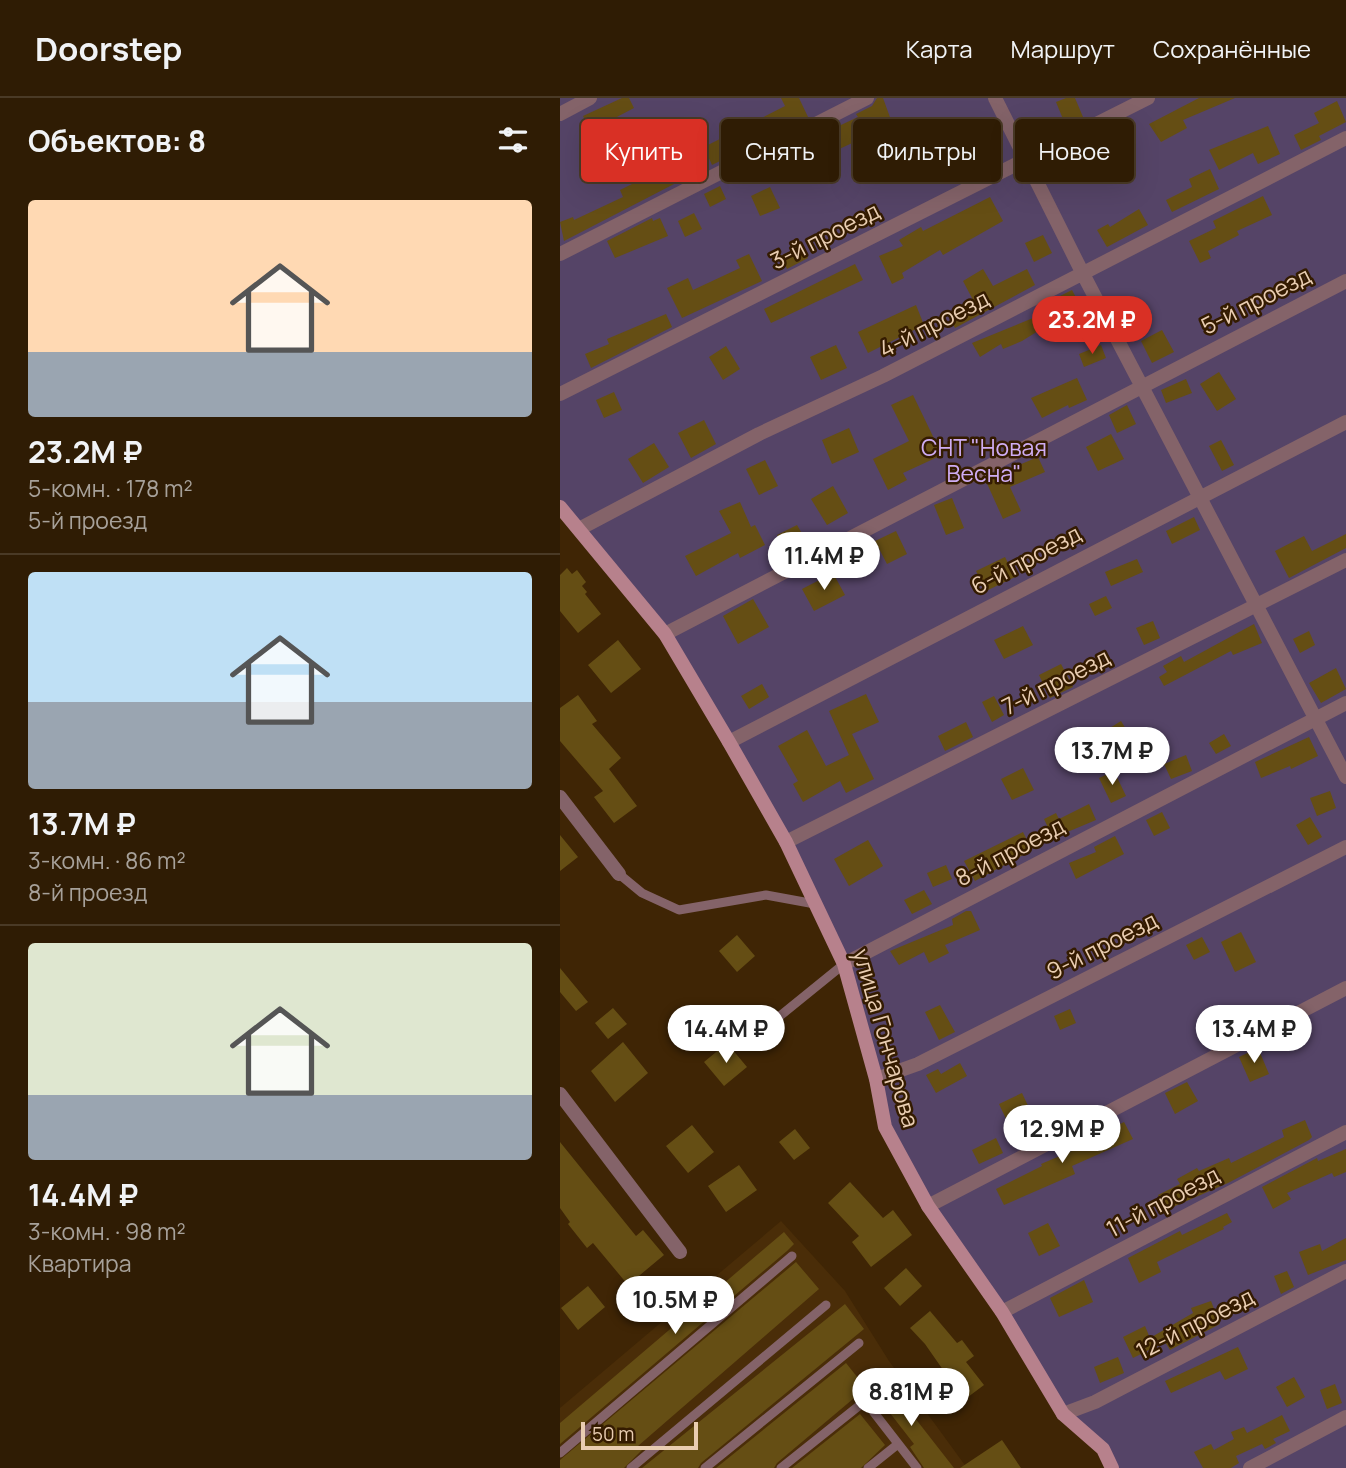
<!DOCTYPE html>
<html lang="ru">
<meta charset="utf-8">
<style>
:root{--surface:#2f1c04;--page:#37250e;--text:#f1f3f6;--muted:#a7a19a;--line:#4a3a26;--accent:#d93025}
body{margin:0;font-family:Manrope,sans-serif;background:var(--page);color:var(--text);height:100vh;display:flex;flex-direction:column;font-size:26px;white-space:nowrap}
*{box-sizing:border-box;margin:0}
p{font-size:23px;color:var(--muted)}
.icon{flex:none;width:38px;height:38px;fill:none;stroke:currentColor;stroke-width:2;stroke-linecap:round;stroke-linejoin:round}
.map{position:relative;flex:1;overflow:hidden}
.sheet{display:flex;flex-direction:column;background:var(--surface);width:560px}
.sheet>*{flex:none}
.banner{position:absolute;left:21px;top:21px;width:660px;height:63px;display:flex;gap:14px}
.scale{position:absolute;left:21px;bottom:18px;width:117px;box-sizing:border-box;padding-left:7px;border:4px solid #e9cdb1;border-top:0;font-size:19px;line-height:24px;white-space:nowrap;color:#e9cdb1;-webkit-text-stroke:5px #341b00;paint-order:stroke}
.price{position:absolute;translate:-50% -60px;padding:0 16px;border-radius:24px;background:#fff;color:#222;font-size:23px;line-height:46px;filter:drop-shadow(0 2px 4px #0008)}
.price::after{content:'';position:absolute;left:50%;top:42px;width:21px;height:16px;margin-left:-10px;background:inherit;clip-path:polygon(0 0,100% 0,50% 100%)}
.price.current{background:var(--accent);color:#fff}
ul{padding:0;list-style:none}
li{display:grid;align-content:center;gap:14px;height:371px;padding:0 28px}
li+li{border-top:2px solid var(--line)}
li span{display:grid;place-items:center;height:217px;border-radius:7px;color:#555}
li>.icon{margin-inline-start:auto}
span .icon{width:126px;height:126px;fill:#fffc;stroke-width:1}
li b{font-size:30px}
h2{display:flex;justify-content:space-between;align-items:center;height:84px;padding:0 28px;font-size:30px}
.chip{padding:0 24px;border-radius:7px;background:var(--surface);box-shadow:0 7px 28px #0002,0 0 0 2px var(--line);font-size:24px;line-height:63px}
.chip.current{background:var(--accent);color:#fff}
header{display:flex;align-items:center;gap:42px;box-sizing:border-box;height:98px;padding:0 35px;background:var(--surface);border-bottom:2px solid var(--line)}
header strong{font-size:33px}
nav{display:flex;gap:38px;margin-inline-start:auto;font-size:24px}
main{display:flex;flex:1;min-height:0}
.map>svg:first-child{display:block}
.built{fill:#4a2d08}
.green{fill:#554467}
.building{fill:#654e14}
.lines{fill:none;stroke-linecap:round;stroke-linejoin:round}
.lane{stroke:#846369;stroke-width:9}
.street{stroke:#846369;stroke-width:14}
.secondary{stroke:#b7818c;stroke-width:14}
.labels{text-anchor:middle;stroke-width:5;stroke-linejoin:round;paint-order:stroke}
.street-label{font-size:23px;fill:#e9cdb1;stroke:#341b00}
.park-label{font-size:23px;fill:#cfadf3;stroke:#341b00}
</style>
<header>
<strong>Doorstep</strong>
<nav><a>Карта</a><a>Маршрут</a><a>Сохранённые</a></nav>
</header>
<main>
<section class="sheet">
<h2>Объектов: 8<svg class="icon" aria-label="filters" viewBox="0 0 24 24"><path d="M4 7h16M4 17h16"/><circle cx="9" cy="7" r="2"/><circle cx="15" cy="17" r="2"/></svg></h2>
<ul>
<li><span style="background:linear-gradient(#ffd9b3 70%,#9aa5b1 0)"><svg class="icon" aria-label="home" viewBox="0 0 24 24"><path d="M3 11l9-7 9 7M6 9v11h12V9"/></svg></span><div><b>23.2M ₽</b><p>5-комн. · 178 m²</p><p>5-й проезд</p></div></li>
<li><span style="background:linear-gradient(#bfe0f5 60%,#9aa5b1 0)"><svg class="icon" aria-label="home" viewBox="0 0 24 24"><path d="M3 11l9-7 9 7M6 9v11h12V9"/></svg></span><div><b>13.7M ₽</b><p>3-комн. · 86 m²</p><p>8-й проезд</p></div></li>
<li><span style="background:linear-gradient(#dfe7d0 70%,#9aa5b1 0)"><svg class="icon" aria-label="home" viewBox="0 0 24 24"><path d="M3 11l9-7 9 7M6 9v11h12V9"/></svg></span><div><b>14.4M ₽</b><p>3-комн. · 98 m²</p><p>Квартира</p></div></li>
</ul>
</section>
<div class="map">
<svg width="786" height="1370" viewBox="0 0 786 1370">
<rect width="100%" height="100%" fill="#3f2505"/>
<path class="built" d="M 221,1123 L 285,1193 L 329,1263 L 407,1370 L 0,1370 L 0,1310 Z"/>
<path class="green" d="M 0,0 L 786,0 L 786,1370 L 552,1370 L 503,1316 L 325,1029 L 284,866 L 226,744 L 105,536 L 0,409 Z"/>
<path class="building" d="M 62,0 L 69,0 L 74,10 L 30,33 L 23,18 Z
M 221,0 L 239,0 L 248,19 L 152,67 L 144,49 L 225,8 Z
M 317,0 L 323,0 L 331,22 L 301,36 L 303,40 L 275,53 L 266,34 L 298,19 L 296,16 L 312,8 Z
M 506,0 L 515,0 L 523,19 L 505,26 L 496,4 Z
M 639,0 L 675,0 L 623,22 L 627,30 L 601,44 L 589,26 Z
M 777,3 L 786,24 L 759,38 L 761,42 L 741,52 L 734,37 L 759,25 L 754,15 Z
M 708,28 L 720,56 L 698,66 L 693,55 L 659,72 L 649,52 Z
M 262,34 L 267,45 L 248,54 L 256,70 L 234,80 L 221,54 Z
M 543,46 L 549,57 L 504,82 L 494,62 L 512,52 L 516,60 Z
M 411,60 L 420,74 L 405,81 L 397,69 Z
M 108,68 L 116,85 L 4,143 L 0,124 L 13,119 L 14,122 L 63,99 L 60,92 Z
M 650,71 L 659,91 L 612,114 L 606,102 L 632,89 L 629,81 Z
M 160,88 L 166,101 L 150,109 L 144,96 Z
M 210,89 L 220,110 L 200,118 L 191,98 Z
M 703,98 L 712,117 L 677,133 L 679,137 L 648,153 L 651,160 L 640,165 L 629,143 L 656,130 L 653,123 Z
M 430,99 L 443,123 L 383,157 L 380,152 L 342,175 L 344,180 L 332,186 L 319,158 L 343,148 L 339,142 L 361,129 L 363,133 Z
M 579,111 L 588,127 L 547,149 L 537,132 L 548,126 L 550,129 Z
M 134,115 L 142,131 L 125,139 L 118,123 Z
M 92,120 L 93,123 L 100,120 L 108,138 L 55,160 L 47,143 Z
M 483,137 L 492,155 L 474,164 L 465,145 Z
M 241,148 L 248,160 L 227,171 L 221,158 Z
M 189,156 L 202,183 L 122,220 L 107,190 L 128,180 L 133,192 L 180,170 L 176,162 Z
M 295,166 L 303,182 L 211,225 L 204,211 Z
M 423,171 L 433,188 L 467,171 L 475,187 L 395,230 L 388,217 L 413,202 L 403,183 Z
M 512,192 L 520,207 L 462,243 L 443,251 L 441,246 L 420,259 L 412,245 L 473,220 L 495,208 L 492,202 Z
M 356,207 L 364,227 L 308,255 L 298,234 Z
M 106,216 L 112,229 L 31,270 L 25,256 L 49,246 L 47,241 Z
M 602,232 L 614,254 L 592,265 L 581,243 Z
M 276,247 L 287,270 L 261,282 L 250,259 Z
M 541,247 L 546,260 L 524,269 L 519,256 Z
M 166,248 L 180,271 L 163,282 L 149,259 Z
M 659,274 L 676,301 L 657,313 L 640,286 Z
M 517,280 L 527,302 L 509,310 L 508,307 L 482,320 L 471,300 Z
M 626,281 L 632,295 L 606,305 L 601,292 Z
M 54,294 L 62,312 L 44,320 L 36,302 Z
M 353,297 L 382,357 L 343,375 L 347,382 L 328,392 L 313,361 L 349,343 L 331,307 Z
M 567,307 L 576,326 L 557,335 L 549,317 Z
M 144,322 L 156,346 L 131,360 L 118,335 Z
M 289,330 L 299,354 L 272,366 L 262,342 Z
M 551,336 L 564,361 L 538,373 L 526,349 Z
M 661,342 L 674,367 L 662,373 L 649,348 Z
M 94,345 L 109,369 L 83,385 L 68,361 Z
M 478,359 L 485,374 L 450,389 L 461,413 L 443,421 L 425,381 Z
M 205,362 L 218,388 L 199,397 L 186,371 Z
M 273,388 L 288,415 L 267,427 L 251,401 Z
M 392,400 L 404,430 L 386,437 L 374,407 Z
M 180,404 L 191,429 L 195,427 L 205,447 L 180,460 L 178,455 L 136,478 L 125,458 L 171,435 L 159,413 Z
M 634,419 L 640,432 L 612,446 L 606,433 Z
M 237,427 L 247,444 L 227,455 L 217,437 Z
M 336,433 L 347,456 L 327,466 L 315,443 Z
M 786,436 L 786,450 L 729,480 L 715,453 L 744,438 L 752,453 Z
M 445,459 L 455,479 L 426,493 L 416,473 Z
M 577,461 L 583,474 L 551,488 L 545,474 Z
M 7,470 L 12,476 L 17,472 L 26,484 L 22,488 L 27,494 L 25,496 L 41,516 L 18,535 L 0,513 L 0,477 Z
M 273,475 L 285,497 L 254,513 L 242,491 Z
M 546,498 L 552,510 L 535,518 L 529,506 Z
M 193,501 L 209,529 L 178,546 L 163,518 Z
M 593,523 L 600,540 L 584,547 L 576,530 Z
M 694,526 L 702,545 L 673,557 L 671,553 L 604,588 L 599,579 L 607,574 L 603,568 L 621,558 L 624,564 Z
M 463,528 L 473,547 L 444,561 L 434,542 Z
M 749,533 L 755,547 L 740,555 L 733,541 Z
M 58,542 L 81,571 L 51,595 L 28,567 Z
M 501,566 L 513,589 L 490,600 L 479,577 Z
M 776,570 L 786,591 L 761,605 L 749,585 Z
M 202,586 L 209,599 L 189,611 L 181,598 Z
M 306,596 L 319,624 L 292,636 L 314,681 L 286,695 L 280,683 L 243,704 L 233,686 L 238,683 L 218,648 L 247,632 L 266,668 L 289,657 L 269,613 Z
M 18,597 L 37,623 L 32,626 L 61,660 L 49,671 L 77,708 L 54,725 L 34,699 L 43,693 L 0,643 L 0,610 Z
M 434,598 L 444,617 L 432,624 L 422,604 Z
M 561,623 L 569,636 L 518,662 L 510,647 L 532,636 L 534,640 Z
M 406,624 L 413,639 L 385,653 L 378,638 Z
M 664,636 L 671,648 L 656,656 L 649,645 Z
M 749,639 L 758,658 L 731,671 L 730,668 L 701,680 L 695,664 Z
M 626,657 L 632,673 L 611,681 L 604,666 Z
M 463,670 L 474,692 L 452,702 L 441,681 Z
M 554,673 L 566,698 L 551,705 L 539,680 Z
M 770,693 L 776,710 L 757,718 L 750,700 Z
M 529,706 L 536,722 L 493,740 L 484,721 L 496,715 L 499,721 Z
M 602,714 L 610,730 L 594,738 L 586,722 Z
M 750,719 L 762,739 L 748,747 L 736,727 Z
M 463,734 L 472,752 L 415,783 L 404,763 Z
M 0,737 L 18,759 L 0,773 Z
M 555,738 L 564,756 L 516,781 L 509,765 L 536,754 L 534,749 Z
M 308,742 L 323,768 L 289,788 L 274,761 Z
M 386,767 L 392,781 L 373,789 L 367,775 Z
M 364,792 L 372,806 L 352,816 L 344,802 Z
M 406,813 L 411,813 L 420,832 L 385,847 L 389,855 L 369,865 L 364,854 L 339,867 L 330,853 L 393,827 L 392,821 Z
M 681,834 L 696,864 L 675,874 L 661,844 Z
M 177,837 L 195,858 L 177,874 L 159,853 Z
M 642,839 L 650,854 L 634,862 L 626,847 Z
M 0,870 L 28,904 L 16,913 L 0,894 Z
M 380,907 L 395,934 L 379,942 L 365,914 Z
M 676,907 L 687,927 L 675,933 L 665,912 Z
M 53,910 L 67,926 L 48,941 L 35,925 Z
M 510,911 L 516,925 L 500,932 L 494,918 Z
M 63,944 L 88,975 L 55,1004 L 31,973 Z
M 167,945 L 187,969 L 164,988 L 144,964 Z
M 698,950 L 709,976 L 690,984 L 679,959 Z
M 400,965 L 407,978 L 376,995 L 366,977 L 378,971 L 381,976 Z
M 627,984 L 638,1003 L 615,1016 L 605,995 Z
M 462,995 L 471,1014 L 448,1025 L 439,1006 Z
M 745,1022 L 752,1039 L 749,1042 L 668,1085 L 606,1112 L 598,1097 L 620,1086 L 617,1081 L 637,1070 L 639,1073 L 669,1060 L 671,1065 L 724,1039 L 722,1032 Z
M 564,1024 L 573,1041 L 512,1068 L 515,1076 L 444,1107 L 436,1091 L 482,1068 L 481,1066 L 540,1041 L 538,1037 Z
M 132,1027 L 154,1054 L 128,1075 L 106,1048 Z
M 235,1031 L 250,1050 L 234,1062 L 219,1044 Z
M 436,1040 L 443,1055 L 419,1066 L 412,1052 Z
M 0,1044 L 76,1138 L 83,1132 L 104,1157 L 68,1187 L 33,1145 L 27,1150 L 8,1126 L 10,1124 L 0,1110 Z
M 786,1051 L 786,1074 L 774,1079 L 772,1075 L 727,1095 L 731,1101 L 713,1111 L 702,1089 L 757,1060 L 758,1063 Z
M 179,1067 L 197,1092 L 166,1114 L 148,1088 Z
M 290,1084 L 323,1120 L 333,1112 L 352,1137 L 311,1169 L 292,1144 L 299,1138 L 268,1105 Z
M 667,1115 L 672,1124 L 663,1129 L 664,1131 L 597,1164 L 601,1174 L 579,1185 L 568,1160 L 620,1133 L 622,1137 Z
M 488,1125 L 500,1148 L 479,1158 L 468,1135 Z
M 224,1134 L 234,1146 L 227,1153 L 0,1346 L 0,1325 Z
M 786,1140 L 786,1162 L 748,1177 L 739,1154 L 760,1146 L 762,1153 Z
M 236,1164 L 259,1191 L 78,1348 L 82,1352 L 64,1370 L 0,1370 L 0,1362 Z
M 346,1170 L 362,1188 L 340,1208 L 324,1190 Z
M 727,1173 L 734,1189 L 721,1196 L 714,1178 Z
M 524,1182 L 533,1204 L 499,1219 L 490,1200 Z
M 28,1188 L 45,1209 L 18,1232 L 1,1210 Z
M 651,1203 L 660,1226 L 610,1252 L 605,1244 L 573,1260 L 563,1239 L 585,1228 L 590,1240 L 633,1215 L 631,1210 Z
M 285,1206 L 304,1231 L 141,1365 L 138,1370 L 82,1370 Z
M 370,1213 L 397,1245 L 402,1242 L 414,1258 L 406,1264 L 424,1287 L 404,1302 L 365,1246 L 350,1230 Z
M 678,1249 L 688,1271 L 665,1282 L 660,1273 L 611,1295 L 605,1283 Z
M 558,1259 L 564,1275 L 540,1285 L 534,1269 Z
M 286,1265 L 306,1290 L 217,1365 L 214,1370 L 156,1370 Z
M 323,1279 L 394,1370 L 364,1370 L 350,1349 L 354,1346 L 309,1288 Z
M 734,1279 L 745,1299 L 727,1309 L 716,1289 Z
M 775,1286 L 782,1305 L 767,1311 L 760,1292 Z
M 300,1316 L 325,1347 L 301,1370 L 232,1370 Z
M 722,1317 L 730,1333 L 713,1341 L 716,1345 L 705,1351 L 702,1346 L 676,1358 L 679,1365 L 671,1370 L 643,1370 L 634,1354 L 651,1346 L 654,1352 L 674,1341 L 671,1334 L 684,1329 L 687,1335 Z
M 442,1342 L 461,1370 L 400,1370 Z"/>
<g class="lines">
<path class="lane" d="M 59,776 L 82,795 L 119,812 L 206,797 L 255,806
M 194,939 L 284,866
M 0,1355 L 232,1158
M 71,1370 L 266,1207
M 145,1370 L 299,1245
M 221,1370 L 305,1303 L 357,1370
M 308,1370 L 338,1346"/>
<path class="street" d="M 435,0 L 522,174 L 786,679
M 0,16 L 30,0
M 0,156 L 307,0
M 0,296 L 588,0
M 19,431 L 199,336 L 323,278 L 786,40
M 105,536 L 786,183
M 169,644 L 786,324
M 0,699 L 59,776
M 226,744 L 786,462
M 284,866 L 786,605
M 316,981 L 358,966 L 786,749
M 0,996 L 120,1154
M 368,1108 L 786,890
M 442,1214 L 786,1034
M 503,1316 L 535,1304 L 786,1173
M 690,1370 L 786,1319"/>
<path class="secondary" d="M 0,409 L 105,536 L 169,644 L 226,744 L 284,866 L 316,981 L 325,1029 L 368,1108 L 442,1214 L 503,1316 L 543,1351 L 552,1370"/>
</g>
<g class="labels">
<g class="street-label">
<text transform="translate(265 138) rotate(-27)" y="8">3-й проезд</text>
<text transform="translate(696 203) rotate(-27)" y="8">5-й проезд</text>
<text transform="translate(374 226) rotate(-27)" y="8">4-й проезд</text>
<text transform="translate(466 462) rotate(-28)" y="8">6-й проезд</text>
<text transform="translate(496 584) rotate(-27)" y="8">7-й проезд</text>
<text transform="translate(450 754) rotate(-28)" y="8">8-й проезд</text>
<text transform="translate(542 848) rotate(-27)" y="8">9-й проезд</text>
<text transform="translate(326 940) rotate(74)" y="8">улица Гончарова</text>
<text transform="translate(603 1104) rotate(-28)" y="8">11-й проезд</text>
<text transform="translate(635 1226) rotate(-27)" y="8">12-й проезд</text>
</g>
<g class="park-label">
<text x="424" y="358">СНТ "Новая<tspan x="424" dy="26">Весна"</tspan></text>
</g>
</g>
</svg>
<div class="scale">50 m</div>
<b class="price current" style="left:532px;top:258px">23.2M ₽</b>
<b class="price" style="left:264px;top:494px">11.4M ₽</b>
<b class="price" style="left:552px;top:689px">13.7M ₽</b>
<b class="price" style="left:166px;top:967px">14.4M ₽</b>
<b class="price" style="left:694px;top:967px">13.4M ₽</b>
<b class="price" style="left:502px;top:1067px">12.9M ₽</b>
<b class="price" style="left:115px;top:1238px">10.5M ₽</b>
<b class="price" style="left:351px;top:1330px">8.81M ₽</b>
<div class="banner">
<a class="chip current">Купить</a>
<a class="chip">Снять</a>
<a class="chip">Фильтры</a>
<a class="chip">Новое</a>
</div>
</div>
</main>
